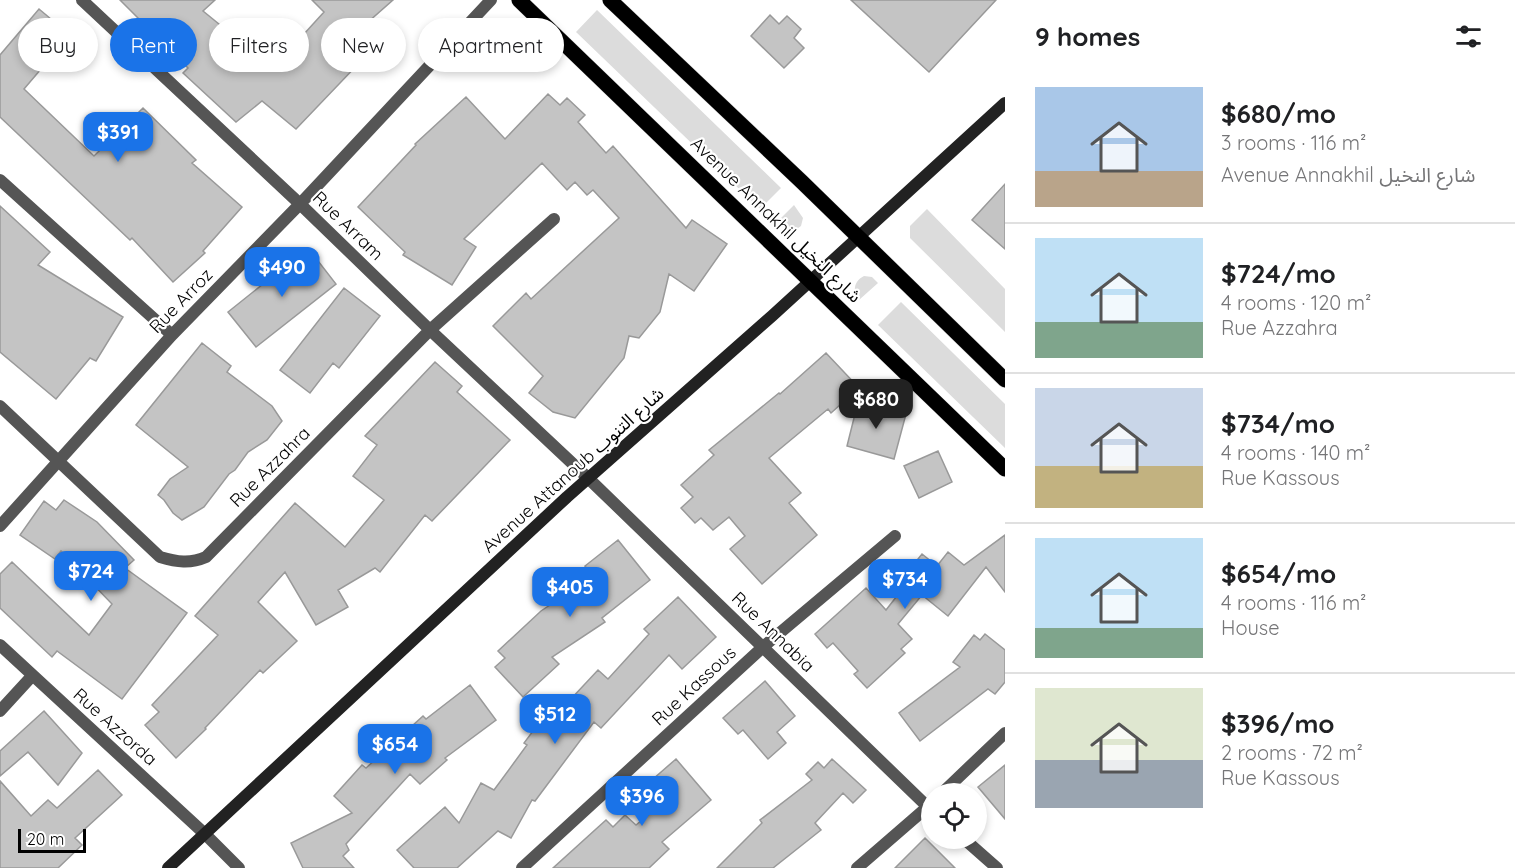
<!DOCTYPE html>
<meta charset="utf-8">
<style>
:root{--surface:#fff;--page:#f6f6f6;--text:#202124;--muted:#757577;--line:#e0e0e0;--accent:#1a73e8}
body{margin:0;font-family:Quicksand,"Noto Sans Arabic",sans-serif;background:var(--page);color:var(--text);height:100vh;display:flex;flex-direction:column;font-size:22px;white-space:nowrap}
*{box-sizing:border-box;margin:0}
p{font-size:20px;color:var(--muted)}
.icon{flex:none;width:33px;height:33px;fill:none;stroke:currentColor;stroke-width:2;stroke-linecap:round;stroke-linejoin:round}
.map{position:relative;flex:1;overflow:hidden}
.sheet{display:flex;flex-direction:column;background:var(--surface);width:510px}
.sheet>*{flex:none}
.banner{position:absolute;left:18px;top:18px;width:570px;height:54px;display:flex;gap:12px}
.fabs{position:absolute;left:921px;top:783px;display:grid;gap:12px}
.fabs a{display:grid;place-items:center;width:66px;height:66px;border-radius:50%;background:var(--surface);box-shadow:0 3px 9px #0003;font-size:30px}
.scale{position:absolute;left:18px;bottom:15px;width:68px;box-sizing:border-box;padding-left:6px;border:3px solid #000;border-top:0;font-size:16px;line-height:21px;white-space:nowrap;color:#000;-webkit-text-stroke:4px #fff;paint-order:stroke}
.price{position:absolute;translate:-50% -51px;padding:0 14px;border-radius:12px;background:var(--accent);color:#fff;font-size:20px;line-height:39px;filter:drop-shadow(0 2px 3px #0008)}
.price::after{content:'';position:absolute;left:50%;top:36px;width:18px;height:14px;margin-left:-9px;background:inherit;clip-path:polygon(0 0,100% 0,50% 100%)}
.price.selected{background:#222;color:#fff}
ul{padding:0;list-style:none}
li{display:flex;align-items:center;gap:18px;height:150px;padding:0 30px}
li+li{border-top:2px solid var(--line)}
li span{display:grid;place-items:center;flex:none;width:168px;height:120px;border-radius:0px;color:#555}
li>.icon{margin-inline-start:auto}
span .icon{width:72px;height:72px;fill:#fffc;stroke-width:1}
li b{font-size:26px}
h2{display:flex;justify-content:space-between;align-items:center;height:72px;padding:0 30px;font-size:26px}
.chip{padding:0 21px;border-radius:27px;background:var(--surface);box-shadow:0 3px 9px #0003;font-size:21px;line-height:54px}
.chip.selected{background:var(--accent);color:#fff}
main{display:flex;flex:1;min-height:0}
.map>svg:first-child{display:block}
.green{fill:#dcdcdc}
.building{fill:#c4c4c4;stroke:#999;stroke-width:1.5}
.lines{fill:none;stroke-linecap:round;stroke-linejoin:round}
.primary-casing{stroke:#dbdbdb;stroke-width:16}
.street{stroke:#555;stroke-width:12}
.secondary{stroke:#222;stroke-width:12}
.primary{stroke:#000;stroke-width:15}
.labels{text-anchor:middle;stroke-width:4.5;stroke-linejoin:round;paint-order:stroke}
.street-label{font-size:18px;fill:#000;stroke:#fff}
</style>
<main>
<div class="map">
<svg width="1005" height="868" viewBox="0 0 1005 868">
<rect width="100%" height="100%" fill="#fff"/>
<path class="green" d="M 597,10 L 781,188 L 760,209 L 576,32 Z
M 794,205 L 803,218 L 801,226 C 792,233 786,227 779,220 Z
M 927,209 L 1005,289 L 1005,332 L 910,238 L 910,226 Z
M 864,276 L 872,277 L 878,283 L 859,300 C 852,291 854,281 864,276 Z
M 901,302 L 1005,404 L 1005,448 L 878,325 Z"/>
<path class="building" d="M 120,0 L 215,0 L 203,11 L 273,68 L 324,12 L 312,0 L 393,0 L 350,38 L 383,38 L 296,129 L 262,101 L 236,122 L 183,73 L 188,68 Z
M 851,0 L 996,0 L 929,72 Z
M 39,9 L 70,35 L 24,89 L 94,156 L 143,108 L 196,160 L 192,163 L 242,207 L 203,251 L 205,253 L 173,282 L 132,238 L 130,240 L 0,117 L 0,55 Z
M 770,15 L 779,24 L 787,16 L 801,29 L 794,38 L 804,48 L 784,68 L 751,36 Z
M 548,94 L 560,105 L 567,98 L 585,115 L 578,122 L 606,153 L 613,146 L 686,228 L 692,220 L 727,244 L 694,291 L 669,274 L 660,312 L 639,338 L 629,336 L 624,358 L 575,418 L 553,412 L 529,393 L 543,376 L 493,326 L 526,293 L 531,299 L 619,218 L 593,190 L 587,195 L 575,182 L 567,190 L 542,163 L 464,239 L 476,247 L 452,285 L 403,255 L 405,252 L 358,207 L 416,145 L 415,144 L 466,97 L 505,139 Z
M 1005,184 L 1005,249 L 972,220 Z
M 0,206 L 50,252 L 38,265 L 123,317 L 96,361 L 90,358 L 56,399 L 0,352 Z
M 308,248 L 336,284 L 256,347 L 228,312 Z
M 344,288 L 380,316 L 339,368 L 333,363 L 310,393 L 280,370 Z
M 202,343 L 231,366 L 227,372 L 272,406 L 282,421 L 267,440 L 248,452 L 235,470 L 229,474 L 204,507 L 182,520 L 173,513 L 164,500 L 158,495 L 170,479 L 188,467 L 136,425 Z
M 826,353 L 859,388 L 831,413 L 828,409 L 769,458 L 801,493 L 789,503 L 817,535 L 762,584 L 730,549 L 745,536 L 729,517 L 713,530 L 701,518 L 695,523 L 681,508 L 693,497 L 681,485 L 714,455 L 709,450 L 779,393 L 780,394 Z
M 435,362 L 462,386 L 457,392 L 510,440 L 432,521 L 425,515 L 380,572 L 375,568 L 338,590 L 348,607 L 316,625 L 285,572 L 258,602 L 297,641 L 263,673 L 260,670 L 205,728 L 206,729 L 176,758 L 145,725 L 159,712 L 152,705 L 218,635 L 195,616 L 295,503 L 345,547 L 384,500 L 353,476 L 377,445 L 365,436 Z
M 858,402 L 906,414 L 894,459 L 847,446 Z
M 938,451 L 952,482 L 919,498 L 904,466 Z
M 64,500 L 97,522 L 134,560 L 125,568 L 187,613 L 122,699 L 57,651 L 52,657 L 0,608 L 0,574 L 12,562 L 89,635 L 112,604 L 61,551 L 55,559 L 20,535 L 44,501 L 56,510 Z
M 1005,535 L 1005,592 L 986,567 L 948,616 L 922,595 L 898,624 L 912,639 L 901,649 L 905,653 L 867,688 L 854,674 L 858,671 L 833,643 L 827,648 L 815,634 L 866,588 L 886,610 L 911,578 L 906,574 L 922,554 L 937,566 L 948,552 L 964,565 Z
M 618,540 L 650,580 L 602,618 L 605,622 L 552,657 L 559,664 L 523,697 L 495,667 L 505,658 L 498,651 L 541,611 L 593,576 L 585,566 Z
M 678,597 L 716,637 L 682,669 L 669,655 L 601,728 L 594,722 L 535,801 L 532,800 L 511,838 L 498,831 L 457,868 L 414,868 L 397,850 L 445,807 L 459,823 L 481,783 L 494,790 L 527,745 L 524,743 L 548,711 L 555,716 L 598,670 L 608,679 L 649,634 L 644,629 Z
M 985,634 L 1005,650 L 1005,682 L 995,694 L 988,689 L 920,741 L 899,713 L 960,667 L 953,662 L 974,635 L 980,640 Z
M 765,681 L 795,716 L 777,732 L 786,743 L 768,759 L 743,730 L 738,734 L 723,718 Z
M 470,685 L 496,720 L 445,758 L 447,760 L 420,784 L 410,774 L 346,844 L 349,850 L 343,856 L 354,868 L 303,868 L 291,843 L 352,813 L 334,796 L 362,765 L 366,768 L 423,716 L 426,719 Z
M 44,711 L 82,753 L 58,785 L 28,752 L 0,776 L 0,751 Z
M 676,759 L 711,800 L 662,842 L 669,849 L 649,868 L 553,868 L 606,820 L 613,827 L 625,815 L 636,825 L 661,804 L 645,786 Z
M 832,759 L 866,790 L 853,803 L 843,793 L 815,823 L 821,830 L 773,868 L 717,868 L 762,823 L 760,820 L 812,780 L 806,774 L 818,762 L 824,768 Z
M 1005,765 L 1005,819 L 978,787 Z
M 98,770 L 122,795 L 75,838 L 82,845 L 58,868 L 0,868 L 0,781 L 31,816 L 48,800 L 57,808 Z
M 925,838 L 955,868 L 895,868 Z"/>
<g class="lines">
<defs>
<path id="primary" d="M 519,0 L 1005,469
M 610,0 L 802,182 L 1005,380"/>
</defs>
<use href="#primary" class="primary-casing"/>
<path class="street" d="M 82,0 L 300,204 L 430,330 L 589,479 L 932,811
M 0,180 L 172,335
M 0,406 L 160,557 C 177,562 190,564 206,557 L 430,330 L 554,219
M 0,526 L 172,335 L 300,204 L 491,0
M 0,645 L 206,835 L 239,868
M 0,711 L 32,676
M 941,794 L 1005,733
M 963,838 L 997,868
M 522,868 L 763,647 L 895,536
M 857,868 L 932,803"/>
<path class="secondary" d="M 168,868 L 567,497 L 772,316 L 1005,103"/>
<use href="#primary" class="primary"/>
</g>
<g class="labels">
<g class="street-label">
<text transform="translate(776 220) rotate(44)" y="6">Avenue Annakhil شارع النخيل</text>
<text transform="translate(348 226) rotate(44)" y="6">Rue Arram</text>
<text transform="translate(181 301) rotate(-46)" y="6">Rue Arroz</text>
<text transform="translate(270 467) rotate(-45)" y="6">Rue Azzahra</text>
<text transform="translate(573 470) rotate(-42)" y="6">Avenue Attanoub شارع التنوب</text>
<text transform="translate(773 632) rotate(44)" y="6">Rue Annabia</text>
<text transform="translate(694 686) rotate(-43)" y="6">Rue Kassous</text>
<text transform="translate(115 727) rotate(42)" y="6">Rue Azzorda</text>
</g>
</g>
</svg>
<div class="fabs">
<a><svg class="icon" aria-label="locate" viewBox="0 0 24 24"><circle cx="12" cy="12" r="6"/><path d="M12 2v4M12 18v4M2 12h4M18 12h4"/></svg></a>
</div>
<div class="scale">20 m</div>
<b class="price" style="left:118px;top:163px">$391</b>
<b class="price" style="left:282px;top:298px">$490</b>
<b class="price selected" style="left:876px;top:430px">$680</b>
<b class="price" style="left:91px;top:602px">$724</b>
<b class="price" style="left:905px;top:610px">$734</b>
<b class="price" style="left:570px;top:618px">$405</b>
<b class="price" style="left:555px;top:745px">$512</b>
<b class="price" style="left:395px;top:775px">$654</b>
<b class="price" style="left:642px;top:827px">$396</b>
<div class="banner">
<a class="chip">Buy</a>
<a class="chip selected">Rent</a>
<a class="chip">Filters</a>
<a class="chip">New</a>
<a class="chip">Apartment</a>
</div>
</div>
<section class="sheet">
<h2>9 homes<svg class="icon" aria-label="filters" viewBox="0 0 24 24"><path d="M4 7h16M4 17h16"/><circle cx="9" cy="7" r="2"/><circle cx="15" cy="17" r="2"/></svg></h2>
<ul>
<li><span style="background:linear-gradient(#a9c7e8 70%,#b9a48a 0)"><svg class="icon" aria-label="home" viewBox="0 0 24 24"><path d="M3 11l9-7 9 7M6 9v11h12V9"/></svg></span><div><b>$680/mo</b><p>3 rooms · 116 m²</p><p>Avenue Annakhil شارع النخيل</p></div></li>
<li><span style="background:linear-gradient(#bfe0f5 70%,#7fa58c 0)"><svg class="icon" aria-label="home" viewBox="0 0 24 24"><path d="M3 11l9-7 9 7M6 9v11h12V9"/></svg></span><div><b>$724/mo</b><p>4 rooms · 120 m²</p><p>Rue Azzahra</p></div></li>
<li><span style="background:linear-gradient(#c9d6e8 65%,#c2b280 0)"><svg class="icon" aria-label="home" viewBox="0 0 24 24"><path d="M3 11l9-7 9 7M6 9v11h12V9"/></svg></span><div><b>$734/mo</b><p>4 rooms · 140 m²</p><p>Rue Kassous</p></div></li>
<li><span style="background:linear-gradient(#bfe0f5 75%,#7fa58c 0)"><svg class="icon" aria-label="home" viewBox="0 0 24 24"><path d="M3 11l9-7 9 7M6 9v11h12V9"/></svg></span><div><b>$654/mo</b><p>4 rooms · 116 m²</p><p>House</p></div></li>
<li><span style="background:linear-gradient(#dfe7d0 60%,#9aa5b1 0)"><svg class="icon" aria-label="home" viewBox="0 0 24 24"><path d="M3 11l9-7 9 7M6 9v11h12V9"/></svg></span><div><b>$396/mo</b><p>2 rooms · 72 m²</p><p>Rue Kassous</p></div></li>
</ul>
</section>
</main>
